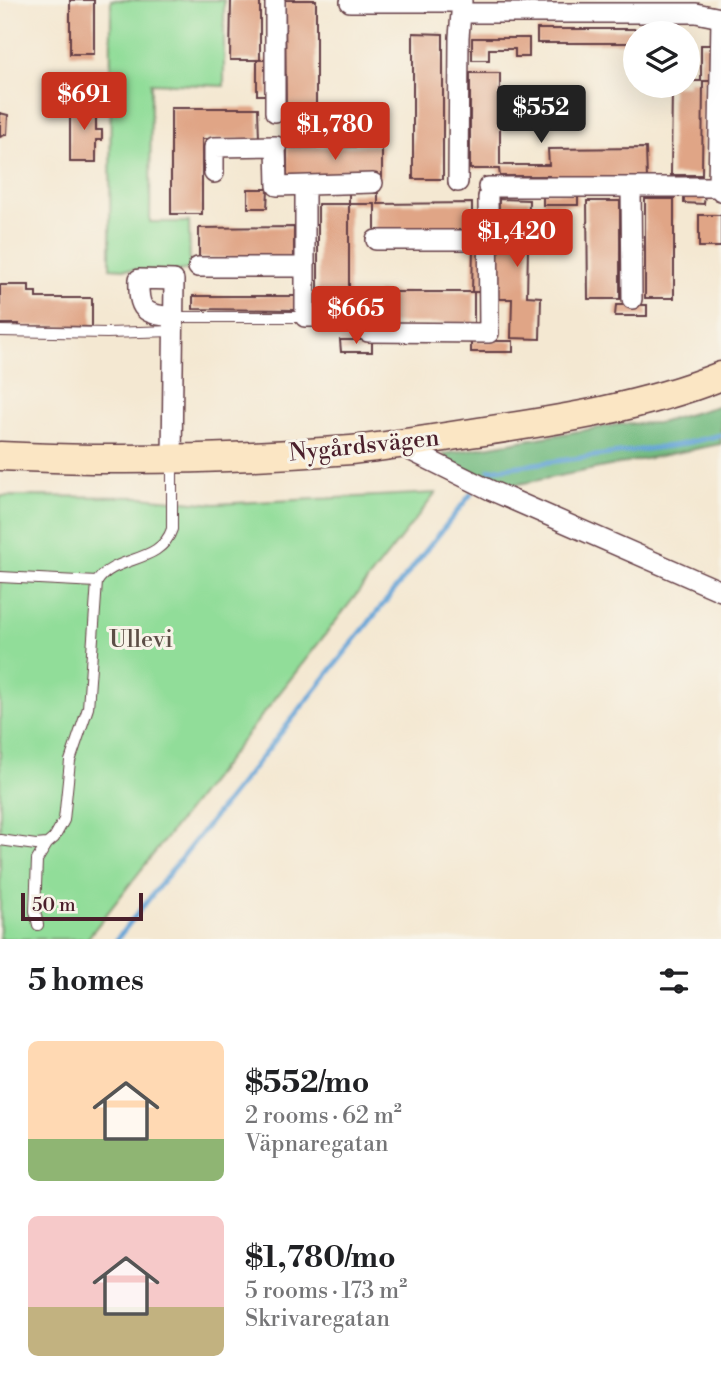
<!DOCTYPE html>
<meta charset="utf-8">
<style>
:root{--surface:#fff;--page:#f6f6f6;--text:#202124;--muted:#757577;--accent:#c8321e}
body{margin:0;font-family:"Libre Bodoni",serif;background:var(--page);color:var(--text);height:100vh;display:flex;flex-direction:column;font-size:26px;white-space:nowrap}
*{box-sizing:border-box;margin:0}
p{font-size:23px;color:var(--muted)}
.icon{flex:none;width:38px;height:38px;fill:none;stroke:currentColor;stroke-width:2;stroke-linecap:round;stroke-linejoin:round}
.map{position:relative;height:939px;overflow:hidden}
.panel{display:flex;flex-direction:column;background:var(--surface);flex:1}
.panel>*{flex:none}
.controls{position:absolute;left:623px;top:21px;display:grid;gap:14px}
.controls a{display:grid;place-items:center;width:77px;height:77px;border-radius:50%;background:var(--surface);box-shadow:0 7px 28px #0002;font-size:35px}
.scale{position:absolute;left:21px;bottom:18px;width:122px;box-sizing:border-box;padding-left:7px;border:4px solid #4a1f2b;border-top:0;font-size:19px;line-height:24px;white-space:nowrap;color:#4a1f2b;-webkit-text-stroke:5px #f7f3e8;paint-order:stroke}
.price{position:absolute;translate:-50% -60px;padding:0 16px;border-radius:7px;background:var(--accent);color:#fff;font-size:23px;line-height:46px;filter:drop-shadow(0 2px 4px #0008)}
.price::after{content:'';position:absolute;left:50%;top:42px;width:21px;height:16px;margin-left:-10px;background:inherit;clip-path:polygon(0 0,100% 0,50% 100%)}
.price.active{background:#222;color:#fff}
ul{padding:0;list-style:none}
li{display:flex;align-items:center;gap:21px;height:175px;padding:0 28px}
li span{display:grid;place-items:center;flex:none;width:196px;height:140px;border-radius:10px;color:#555}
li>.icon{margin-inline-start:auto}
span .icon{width:84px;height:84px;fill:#fffc;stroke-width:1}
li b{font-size:30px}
h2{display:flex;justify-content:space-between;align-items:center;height:84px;padding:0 28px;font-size:30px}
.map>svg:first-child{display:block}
.green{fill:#91dd99;stroke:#6e7e62;stroke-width:2}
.forest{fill:#74bc81;stroke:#5f6e56;stroke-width:2}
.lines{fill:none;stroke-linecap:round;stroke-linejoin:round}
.stream{stroke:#65a4d7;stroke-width:5}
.building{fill:#e0a586}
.lane-casing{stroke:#643d44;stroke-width:12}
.street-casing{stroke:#643d44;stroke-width:22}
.secondary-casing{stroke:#643d44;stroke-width:31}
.lane{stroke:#fff;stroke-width:10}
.street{stroke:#fff;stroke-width:19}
.secondary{stroke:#fbe6c4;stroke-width:28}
.labels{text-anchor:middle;stroke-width:6;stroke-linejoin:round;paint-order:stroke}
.street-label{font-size:24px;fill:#4a1f2b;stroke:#f7f3e8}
.park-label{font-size:24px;fill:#5c4e46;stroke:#f7f3e8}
</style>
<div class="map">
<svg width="721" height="939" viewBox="0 0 721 939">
<rect width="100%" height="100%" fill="#f7f3e8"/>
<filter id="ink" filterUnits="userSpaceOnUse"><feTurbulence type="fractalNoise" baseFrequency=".0143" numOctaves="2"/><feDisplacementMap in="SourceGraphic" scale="14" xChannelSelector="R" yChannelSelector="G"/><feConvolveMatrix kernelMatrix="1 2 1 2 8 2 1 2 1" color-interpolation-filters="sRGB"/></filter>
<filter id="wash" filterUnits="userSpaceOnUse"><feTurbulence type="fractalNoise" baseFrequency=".00686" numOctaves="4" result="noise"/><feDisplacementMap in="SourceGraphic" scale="28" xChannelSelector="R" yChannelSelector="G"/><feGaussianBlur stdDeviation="1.57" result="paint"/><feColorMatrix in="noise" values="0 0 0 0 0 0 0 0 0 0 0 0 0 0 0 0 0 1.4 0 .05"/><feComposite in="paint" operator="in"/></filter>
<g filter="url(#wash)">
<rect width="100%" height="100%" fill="#f4e8d2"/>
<path class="green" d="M 111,0 L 224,0 L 224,86 L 151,83 L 150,222 L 189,222 L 190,269 L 172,272 L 110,268 Z
M 436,493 L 87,939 L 0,939 L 0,496 L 141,497 L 215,504 Z"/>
<path class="forest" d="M 721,405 L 721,444 L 499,488 L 449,464 L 444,454 L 621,424 L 659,423 Z"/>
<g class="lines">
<path class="stream" d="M 489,470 L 678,445 L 721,435
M 117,939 L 471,494"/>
</g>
<g id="blocks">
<path class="building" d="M 70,0 L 94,0 L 94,54 L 70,54 Z
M 231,0 L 260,0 L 260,60 L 230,60 Z
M 285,0 L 316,0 L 316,109 L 286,109 Z
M 537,29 L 684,29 L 684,33 L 635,33 L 635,43 L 537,43 Z
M 413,33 L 443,34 L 443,179 L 413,179 Z
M 472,38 L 529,38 L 529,57 L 515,57 L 515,49 L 489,49 L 489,60 L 472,60 Z
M 701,45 L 712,45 L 712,81 L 701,81 Z
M 257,60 L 268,60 L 268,95 L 257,95 Z
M 470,73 L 500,73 L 500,165 L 549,165 L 548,149 L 646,148 L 647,179 L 549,180 L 549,176 L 500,176 L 499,169 L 470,169 Z
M 688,81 L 703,81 L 702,175 L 671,175 L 672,86 L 688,86 Z
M 70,102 L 96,102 L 96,130 L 102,130 L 102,140 L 96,140 L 96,162 L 70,162 Z
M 171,108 L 258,108 L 259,139 L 202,139 L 202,214 L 171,214 Z
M 0,113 L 8,115 L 7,134 L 0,137 Z
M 382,146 L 382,177 L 287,178 L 287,148 Z
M 248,189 L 268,189 L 267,208 L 248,208 Z
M 543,192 L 578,193 L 578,205 L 543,205 Z
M 349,193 L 378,193 L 378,204 L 472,203 L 472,235 L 375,235 L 375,204 L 349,204 L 349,302 L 318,302 L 318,204 L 349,204 Z
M 684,193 L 705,193 L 704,204 L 684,203 Z
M 499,199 L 529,200 L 527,296 L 541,297 L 540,339 L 511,338 L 512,299 L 497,299 Z
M 645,199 L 674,199 L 674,298 L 645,298 Z
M 587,201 L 620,201 L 620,299 L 588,299 Z
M 699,215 L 721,215 L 721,247 L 699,247 Z
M 294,227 L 294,258 L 199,258 L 199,228 Z
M 473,247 L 484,247 L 484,292 L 474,292 L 474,323 L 377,323 L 377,292 L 472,292 Z
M 0,285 L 29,285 L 29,292 L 36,292 L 36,298 L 92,298 L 92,327 L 19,326 L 19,324 L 0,324 Z
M 193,296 L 298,296 L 298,310 L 193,309 Z
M 616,305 L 647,305 L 647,316 L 615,316 Z
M 340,340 L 372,340 L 372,352 L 341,352 Z
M 471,341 L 513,341 L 513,352 L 471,352 Z"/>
</g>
</g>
<g filter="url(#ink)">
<use href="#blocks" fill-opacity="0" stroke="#643d44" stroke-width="2"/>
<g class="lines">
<defs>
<path id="lane" d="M 173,317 L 305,317
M 0,331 L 107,333 L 173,331
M 0,577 L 97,582
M 0,840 L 36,845 L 47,844 L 54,838 L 64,820 L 70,761 L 88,708 L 97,582 C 115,554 160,565 172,529 L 172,461
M 38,925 L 35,911 L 37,860 L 47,844"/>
<path id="street" d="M 275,0 L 275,112
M 350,2 L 462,2
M 463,13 L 696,13 L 721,18
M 214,173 L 214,147 L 276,146 L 277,186 L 373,183
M 458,182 L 459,37 L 462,1
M 305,186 L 305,317 L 347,317 L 368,332 L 489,333 L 488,197
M 488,187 L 718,187 L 721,191
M 631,187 L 632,299
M 718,187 L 721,18
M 376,240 L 489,240
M 198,267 L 305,267
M 397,444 L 490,490 L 721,591
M 172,460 L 174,280 L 139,279 C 138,310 143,314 173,317"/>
<path id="secondary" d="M 0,456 C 117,462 234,459 351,450 C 393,446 436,438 478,432 C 560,420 643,407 721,376"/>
</defs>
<use href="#lane" class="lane-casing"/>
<use href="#street" class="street-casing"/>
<use href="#secondary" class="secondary-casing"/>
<use href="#lane" class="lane"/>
<use href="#street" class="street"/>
<use href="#secondary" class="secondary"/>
</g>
</g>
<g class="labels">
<g class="street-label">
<text transform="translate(364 445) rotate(-6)" y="8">Nygårdsvägen</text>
</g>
<g class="park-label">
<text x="141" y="647">Ullevi</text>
</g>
</g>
</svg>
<div class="controls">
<a><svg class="icon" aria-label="layers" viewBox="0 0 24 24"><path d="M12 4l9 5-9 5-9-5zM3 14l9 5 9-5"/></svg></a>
</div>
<div class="scale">50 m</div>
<b class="price" style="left:84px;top:132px">$691</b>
<b class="price active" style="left:541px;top:145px">$552</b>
<b class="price" style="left:335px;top:162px">$1,780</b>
<b class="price" style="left:517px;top:269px">$1,420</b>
<b class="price" style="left:356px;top:346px">$665</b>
</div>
<section class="panel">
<h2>5 homes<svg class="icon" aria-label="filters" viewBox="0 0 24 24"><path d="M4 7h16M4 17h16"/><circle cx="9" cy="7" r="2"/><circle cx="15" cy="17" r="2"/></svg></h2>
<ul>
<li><span style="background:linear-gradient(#ffd9b3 70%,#8fb573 0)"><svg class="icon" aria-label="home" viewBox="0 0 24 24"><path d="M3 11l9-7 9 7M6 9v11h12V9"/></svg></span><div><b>$552/mo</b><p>2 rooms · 62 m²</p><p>Väpnaregatan</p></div></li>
<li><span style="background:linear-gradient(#f6c9c9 65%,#c2b280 0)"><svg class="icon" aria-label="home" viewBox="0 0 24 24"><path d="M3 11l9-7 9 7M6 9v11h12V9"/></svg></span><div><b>$1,780/mo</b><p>5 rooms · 173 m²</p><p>Skrivaregatan</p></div></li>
</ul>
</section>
